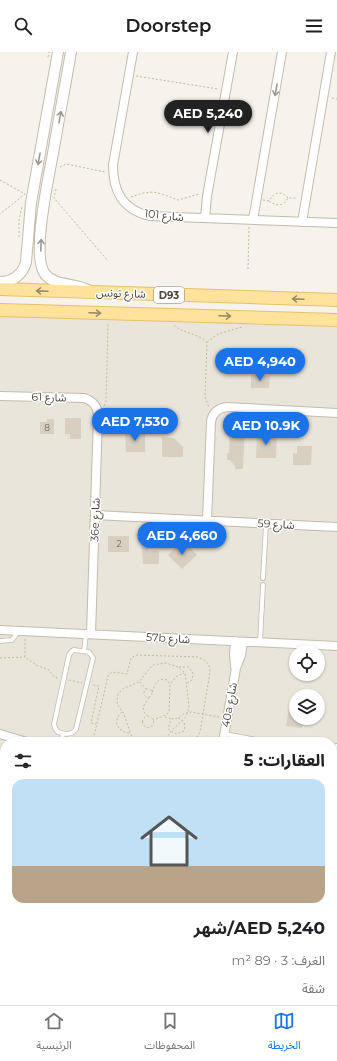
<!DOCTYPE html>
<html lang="ar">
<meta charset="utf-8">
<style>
:root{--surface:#fff;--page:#f2f2f2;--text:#202124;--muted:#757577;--line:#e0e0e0;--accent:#1a73e8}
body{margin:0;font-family:Montserrat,"Noto Sans Arabic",sans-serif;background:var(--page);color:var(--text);direction:rtl;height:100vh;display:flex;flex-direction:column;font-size:15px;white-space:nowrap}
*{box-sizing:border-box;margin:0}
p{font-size:13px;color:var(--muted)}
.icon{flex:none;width:22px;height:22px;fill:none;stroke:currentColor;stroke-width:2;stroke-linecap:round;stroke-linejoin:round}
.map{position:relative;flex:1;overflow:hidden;direction:ltr}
.sheet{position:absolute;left:0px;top:685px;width:337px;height:268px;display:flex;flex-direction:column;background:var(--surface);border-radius:16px 16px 0 0;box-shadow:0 1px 3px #0004;direction:rtl}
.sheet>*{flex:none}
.tools{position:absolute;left:289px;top:593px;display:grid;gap:8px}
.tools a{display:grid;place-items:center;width:36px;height:36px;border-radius:50%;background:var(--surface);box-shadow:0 1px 3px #0004;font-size:20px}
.price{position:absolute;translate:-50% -34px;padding:0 9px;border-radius:14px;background:var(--accent);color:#fff;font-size:13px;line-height:26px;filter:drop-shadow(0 1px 2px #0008)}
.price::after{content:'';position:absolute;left:50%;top:24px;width:12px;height:9px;margin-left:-6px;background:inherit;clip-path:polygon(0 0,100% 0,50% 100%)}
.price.on{background:#222;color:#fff}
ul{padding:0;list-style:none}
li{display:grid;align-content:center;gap:8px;height:212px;padding:0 12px}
li span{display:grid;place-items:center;height:124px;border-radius:12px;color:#555}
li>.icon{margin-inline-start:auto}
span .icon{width:72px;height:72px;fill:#fffc;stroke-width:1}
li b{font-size:17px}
h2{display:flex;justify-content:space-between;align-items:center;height:48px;padding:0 12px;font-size:17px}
header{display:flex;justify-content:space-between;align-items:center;height:52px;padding:0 12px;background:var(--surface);font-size:18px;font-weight:600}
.tab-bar{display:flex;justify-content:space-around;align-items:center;height:56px;border-top:1px solid var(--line);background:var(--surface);font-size:11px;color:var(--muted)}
.tab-bar a{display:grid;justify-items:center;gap:2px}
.tab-bar .on{color:var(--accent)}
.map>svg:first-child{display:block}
.residential{fill:#eae5da;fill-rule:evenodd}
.building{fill:#d8cfc1}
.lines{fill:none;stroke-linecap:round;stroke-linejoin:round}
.service-casing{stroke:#c2bbae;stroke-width:5.5}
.minor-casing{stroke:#c2bbae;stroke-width:10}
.tertiary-casing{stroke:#c2bbae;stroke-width:12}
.primary-casing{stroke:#e6c16a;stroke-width:14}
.path{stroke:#c4b79f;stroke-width:1;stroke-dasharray:2 2;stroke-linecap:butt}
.service{stroke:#fff;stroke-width:4}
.minor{stroke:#fff;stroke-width:8}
.tertiary{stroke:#fff;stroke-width:10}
.primary{stroke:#ffe39c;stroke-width:12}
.oneway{stroke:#9c9892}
.oneway2{stroke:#9c8c66}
.labels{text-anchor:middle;stroke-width:3;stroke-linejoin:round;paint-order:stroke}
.number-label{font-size:9px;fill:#6e675b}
.shield{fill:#fff;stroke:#817c74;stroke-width:1}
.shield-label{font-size:10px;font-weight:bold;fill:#4b4439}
.street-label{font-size:11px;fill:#4b4439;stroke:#fff}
</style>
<header><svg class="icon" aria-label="menu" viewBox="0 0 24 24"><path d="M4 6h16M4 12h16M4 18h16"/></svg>Doorstep<svg class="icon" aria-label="search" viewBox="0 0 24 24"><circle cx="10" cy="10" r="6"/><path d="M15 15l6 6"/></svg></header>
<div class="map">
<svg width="337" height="953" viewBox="0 0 337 953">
<rect width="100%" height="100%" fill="#f6f3ec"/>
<path class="residential" d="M 0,263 L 337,274 L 337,953 L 0,953 ZM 296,600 L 318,600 L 318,622 L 296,622 ZM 296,644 L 318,644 L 318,666 L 296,666 ZM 5,690 L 332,690 L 332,948 L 5,948 Z"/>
<path class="building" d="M 251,323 L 270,324 L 269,336 L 251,336 Z
M 65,366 L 81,366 L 81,387 L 70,387 L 70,382 L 65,382 Z
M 47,367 L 54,367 L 54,382 L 40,382 L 40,370 L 47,370 Z
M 235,374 L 245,375 L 243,417 L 235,417 L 235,414 L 230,408 L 227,408 L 227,401 L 229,401 L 230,379 L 235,379 Z
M 125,381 L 145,381 L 145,400 L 126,400 Z
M 257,382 L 277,382 L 276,406 L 256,406 Z
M 162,385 L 174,386 L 183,395 L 183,405 L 162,405 Z
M 297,394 L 312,394 L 311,413 L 293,413 L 293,401 L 297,402 Z
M 108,484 L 129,484 L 129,500 L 108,500 Z
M 142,495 L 148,495 L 148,499 L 159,499 L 159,512 L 143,512 Z
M 176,495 L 189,495 L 197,503 L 182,517 L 168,503 Z
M 289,656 L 296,657 L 296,666 L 304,666 L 302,676 L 286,674 Z"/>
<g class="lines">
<defs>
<path id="service" d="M 263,526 L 266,472
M 0,589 L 12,588 L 19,579
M 260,591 L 263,533
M 74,598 L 89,600 L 93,606 L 76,677 C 71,684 64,682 58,680 L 55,676 L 54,672 L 69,603 L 72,599 Z
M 84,599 L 86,582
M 225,682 L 267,690
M 61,690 L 63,682
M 0,832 L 5,833
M 0,876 L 5,871"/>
<path id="minor" d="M 133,0 L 113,113 C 113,139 122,157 149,164 L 337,171
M 205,166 L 207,144 L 233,0
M 253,168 L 282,0
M 302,170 L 331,0
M 0,344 L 84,346 C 93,349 98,354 98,364 L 91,582
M 95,463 L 337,475
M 207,468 L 211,370 C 212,361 218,356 227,355 L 337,361
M 0,578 L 337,594
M 235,589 L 234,602 L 235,615
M 0,682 L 27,690
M 223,690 L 236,616 L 241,603 L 243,590
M 332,725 L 337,696
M 0,807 L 5,808
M 332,874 L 337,875
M 0,923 L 5,928
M 113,948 L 141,953"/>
<path id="tertiary" d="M 71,0 C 66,30 60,60 55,90 C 51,116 30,203 45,222 C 55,235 75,230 90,239
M 0,230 C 13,230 23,222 26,210 L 31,151 L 58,0
M 0,931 L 5,932
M 8,948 L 28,953
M 73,948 L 99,953"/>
<path id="primary" d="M 0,237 L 337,248
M 0,258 L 337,268"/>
</defs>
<use href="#service" class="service-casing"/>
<use href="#minor" class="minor-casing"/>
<use href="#tertiary" class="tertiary-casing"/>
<use href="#primary" class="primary-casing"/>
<path class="path" d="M 48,5 L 49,0
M 136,24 L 218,37
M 332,46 L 337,47
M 60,115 L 66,112 L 105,120
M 0,128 L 25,142 L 0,162
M 56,137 L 54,146 L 108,209
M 131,145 L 143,141 L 153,140 L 162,142 L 178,148 L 199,142
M 263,148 L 269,149 C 274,140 281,138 288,146
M 269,149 C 276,154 283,155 288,146 L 297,146
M 19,185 L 19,168 L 22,154
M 248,217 L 249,175
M 174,273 C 183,282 199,281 207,291 L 205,344 L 209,356
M 207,290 L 218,282 L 242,275
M 104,354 L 106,349 L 108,272
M 25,587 L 25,605 L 36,613 L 49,618 L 54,625 L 58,626
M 0,606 L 25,605
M 179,615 L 189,615 L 193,621 L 192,628 L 186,632
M 69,628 L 82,631
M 140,630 L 146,637
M 171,631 L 177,624 L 184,621
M 93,633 L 99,634 L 91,671 L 96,672
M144 641a4 4 0 1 1 8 0a4 4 0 1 1-8 0Z
M 152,640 C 155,632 158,625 167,628 L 170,632 L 169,660 L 166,663 L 153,668
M 122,660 C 112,668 117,680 129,681
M 148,664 L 144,660 L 143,655 L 149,645
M142.5 670a5.5 5.5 0 1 1 11 0a5.5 5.5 0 1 1-11 0Z
M 165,665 L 172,667
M 178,666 C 184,668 186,673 184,679 L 176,682 L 169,678 L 169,672 L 172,667 L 178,666 L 185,661 L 191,660 L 219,665
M 97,690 L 94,687 L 94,684 L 108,624 L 112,620 L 127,622 L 131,606 L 136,603 L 198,605 C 206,608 210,612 210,620 L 200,680 L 194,690
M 137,690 L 131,683 L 124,662 L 117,652 L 118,642 L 124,636 L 139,630 L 150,616 L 153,613 L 166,611 L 178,615 L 185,621 L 189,654 L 188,660 L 185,666 L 172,678 L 164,690
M 187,953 L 188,948"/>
<use href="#service" class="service"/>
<use href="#minor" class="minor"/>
<use href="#tertiary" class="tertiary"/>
<use href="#primary" class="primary"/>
</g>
<defs><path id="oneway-shaft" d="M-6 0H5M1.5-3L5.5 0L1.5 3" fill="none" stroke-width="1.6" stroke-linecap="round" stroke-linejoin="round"/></defs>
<g class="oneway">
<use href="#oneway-shaft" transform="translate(276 38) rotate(100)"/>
<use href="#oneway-shaft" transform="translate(60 65) rotate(-80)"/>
<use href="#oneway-shaft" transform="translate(39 107) rotate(100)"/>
<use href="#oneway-shaft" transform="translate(41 193) rotate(-88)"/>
</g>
<g class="oneway2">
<use href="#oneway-shaft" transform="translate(42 239) rotate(-178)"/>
<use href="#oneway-shaft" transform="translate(298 247) rotate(-178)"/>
<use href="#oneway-shaft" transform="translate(95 261) rotate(2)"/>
<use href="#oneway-shaft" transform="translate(225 264) rotate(2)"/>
</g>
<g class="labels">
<g class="number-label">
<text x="47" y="379">8</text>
<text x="119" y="495">2</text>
</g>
<rect class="shield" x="154" y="235" width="30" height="16" rx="3"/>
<g class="shield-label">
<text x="169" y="247">D93</text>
</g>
<g class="street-label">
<text transform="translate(164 163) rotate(6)" y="4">شارع 101</text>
<text transform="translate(121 241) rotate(2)" y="4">شارع تونس</text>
<text transform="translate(49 345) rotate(2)" y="4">شارع 61</text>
<text transform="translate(95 468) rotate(-88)" y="4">36e شارع</text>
<text transform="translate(276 472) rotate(3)" y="4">شارع 59</text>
<text transform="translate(168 586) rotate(3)" y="4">57b شارع</text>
<text transform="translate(229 653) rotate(-80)" y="4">40a شارع</text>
</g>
</g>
</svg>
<div class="tools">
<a><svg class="icon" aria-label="locate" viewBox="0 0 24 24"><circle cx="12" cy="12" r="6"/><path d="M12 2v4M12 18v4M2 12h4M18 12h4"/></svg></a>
<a><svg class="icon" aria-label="layers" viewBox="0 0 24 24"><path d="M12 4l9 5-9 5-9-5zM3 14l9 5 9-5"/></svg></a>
</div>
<b class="price on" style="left:208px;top:82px">AED 5,240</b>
<b class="price" style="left:260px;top:330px">AED 4,940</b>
<b class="price" style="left:135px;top:390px">AED 7,530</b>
<b class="price" style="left:266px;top:394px">AED 10.9K</b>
<b class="price" style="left:182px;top:504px">AED 4,660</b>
<section class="sheet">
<h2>العقارات: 5<svg class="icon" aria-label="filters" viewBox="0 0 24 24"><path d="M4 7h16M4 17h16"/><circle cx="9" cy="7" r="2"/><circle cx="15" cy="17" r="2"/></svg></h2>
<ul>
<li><span style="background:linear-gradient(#bfe0f5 70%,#b9a48a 0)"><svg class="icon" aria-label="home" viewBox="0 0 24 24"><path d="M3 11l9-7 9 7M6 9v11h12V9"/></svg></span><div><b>AED 5,240/شهر</b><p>الغرف: 3 · 89 m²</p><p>شقة</p></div></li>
</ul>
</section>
</div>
<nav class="tab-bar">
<a class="on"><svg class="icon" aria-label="map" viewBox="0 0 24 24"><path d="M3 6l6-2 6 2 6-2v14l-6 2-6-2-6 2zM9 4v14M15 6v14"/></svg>الخريطة</a>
<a><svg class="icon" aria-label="saved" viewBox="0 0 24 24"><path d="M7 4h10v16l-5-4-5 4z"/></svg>المحفوظات</a>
<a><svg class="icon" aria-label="home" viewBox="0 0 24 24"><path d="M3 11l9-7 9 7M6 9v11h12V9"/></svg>الرئيسية</a>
</nav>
